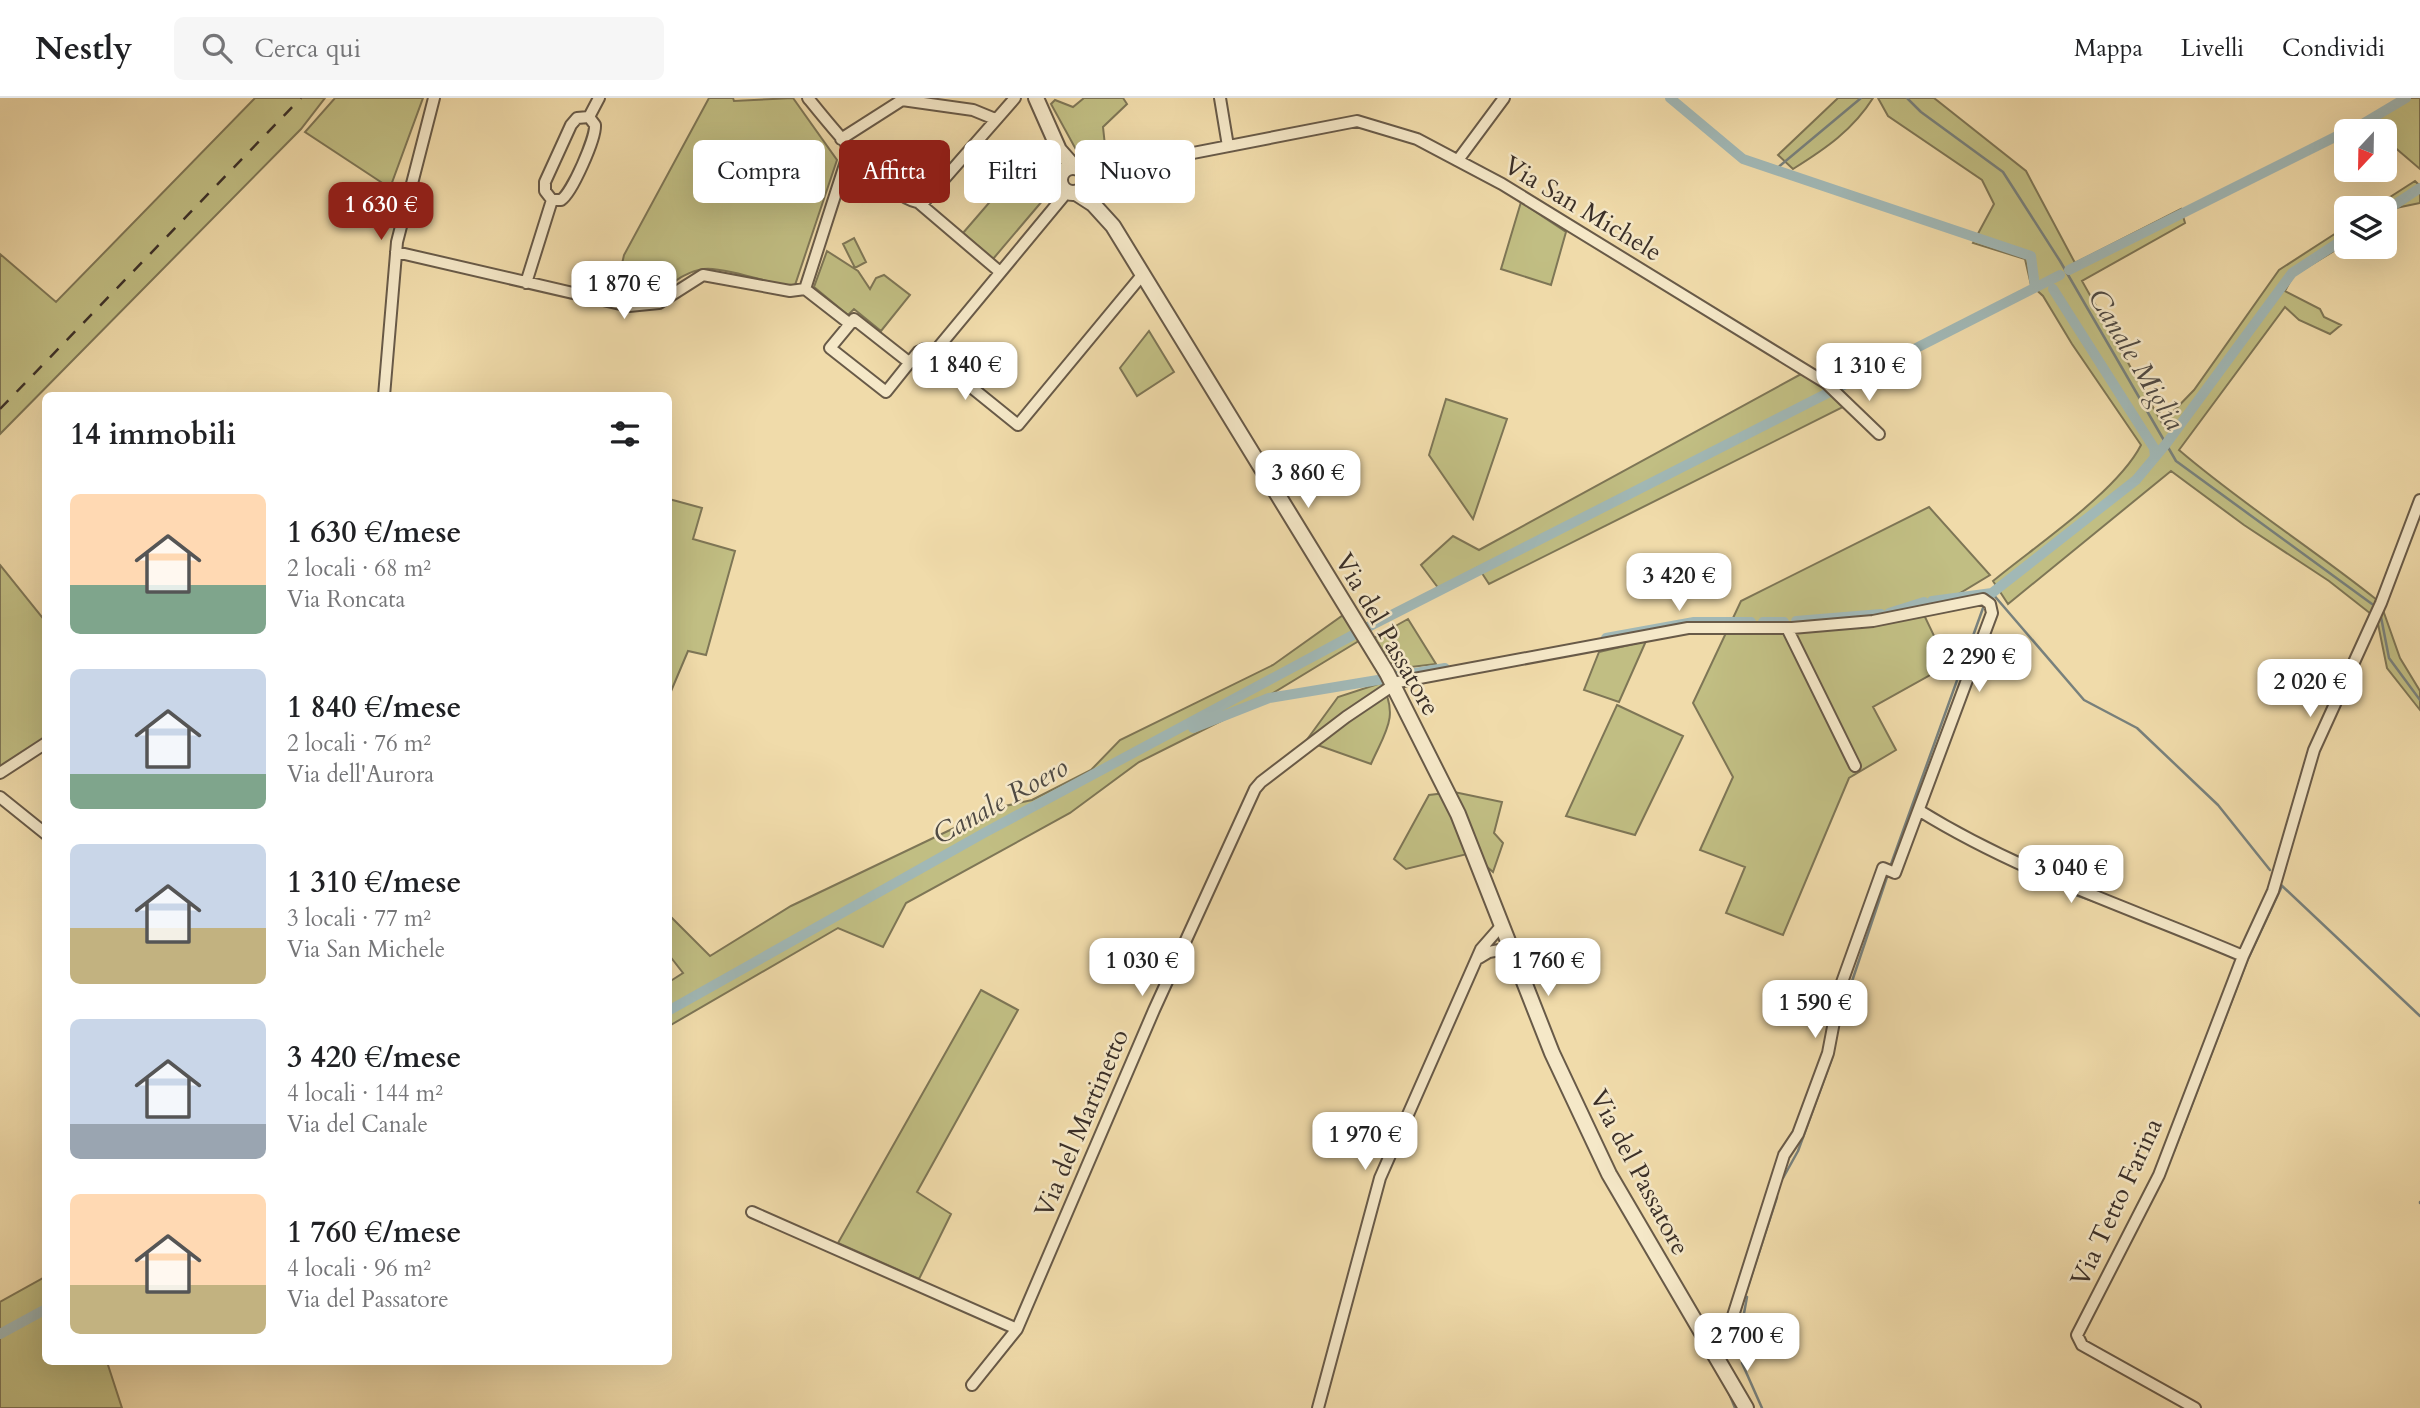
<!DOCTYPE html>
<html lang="it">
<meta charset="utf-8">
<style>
:root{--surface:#fff;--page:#f6f6f6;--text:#202124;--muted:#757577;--line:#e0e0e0;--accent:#8f2418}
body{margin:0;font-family:Cardo,serif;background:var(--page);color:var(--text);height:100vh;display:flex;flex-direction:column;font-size:26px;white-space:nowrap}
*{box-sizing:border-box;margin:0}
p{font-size:23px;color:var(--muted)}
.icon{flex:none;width:38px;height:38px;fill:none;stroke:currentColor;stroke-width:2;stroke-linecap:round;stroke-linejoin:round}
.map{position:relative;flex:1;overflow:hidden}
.side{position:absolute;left:42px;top:294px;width:630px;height:973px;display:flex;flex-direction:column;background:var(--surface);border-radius:10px;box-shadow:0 7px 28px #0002}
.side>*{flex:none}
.top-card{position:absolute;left:693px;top:42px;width:665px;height:63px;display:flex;gap:14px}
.needle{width:46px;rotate:202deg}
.fabs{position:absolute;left:2334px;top:21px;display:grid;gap:14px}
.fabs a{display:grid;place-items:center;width:63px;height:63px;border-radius:10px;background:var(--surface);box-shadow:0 7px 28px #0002;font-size:35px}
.price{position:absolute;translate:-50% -60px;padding:0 16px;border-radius:14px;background:#fff;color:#222;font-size:23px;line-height:46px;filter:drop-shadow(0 2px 4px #0008)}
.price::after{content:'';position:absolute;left:50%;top:42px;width:21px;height:16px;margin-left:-10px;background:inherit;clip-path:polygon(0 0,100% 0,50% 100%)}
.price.current{background:var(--accent);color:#fff}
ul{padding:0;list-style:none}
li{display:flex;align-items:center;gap:21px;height:175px;padding:0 28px}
li span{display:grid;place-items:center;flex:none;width:196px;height:140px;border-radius:10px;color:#555}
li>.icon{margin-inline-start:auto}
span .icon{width:84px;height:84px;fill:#fffc;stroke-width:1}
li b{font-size:30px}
h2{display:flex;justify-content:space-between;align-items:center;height:84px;padding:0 28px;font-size:30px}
.chip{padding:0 24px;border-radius:10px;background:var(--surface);box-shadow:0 7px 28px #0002;font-size:24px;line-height:63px}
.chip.current{background:var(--accent);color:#fff}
header{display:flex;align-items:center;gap:42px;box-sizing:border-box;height:98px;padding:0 35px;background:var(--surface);border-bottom:2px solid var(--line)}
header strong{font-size:33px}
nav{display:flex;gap:38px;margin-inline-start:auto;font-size:24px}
.search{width:490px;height:63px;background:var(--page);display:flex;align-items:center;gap:18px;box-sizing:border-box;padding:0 24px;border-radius:10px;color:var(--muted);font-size:26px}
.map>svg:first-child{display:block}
.green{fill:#c1be83;stroke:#7e7656;stroke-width:2}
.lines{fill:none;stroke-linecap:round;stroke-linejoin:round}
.stream{stroke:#78817d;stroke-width:2.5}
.canal{stroke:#a1b8b6;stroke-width:10}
.minor-casing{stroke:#685a48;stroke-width:14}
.tertiary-casing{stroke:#685a48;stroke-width:18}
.minor{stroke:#f5e8c8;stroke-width:10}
.tertiary{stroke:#f5e8c8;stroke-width:14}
.rail{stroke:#3a2f28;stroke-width:2.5;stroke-dasharray:12 12;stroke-linecap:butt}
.labels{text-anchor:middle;stroke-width:5;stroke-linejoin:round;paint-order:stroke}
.street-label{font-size:26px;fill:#3a2f28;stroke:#f5e8c8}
.water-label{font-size:28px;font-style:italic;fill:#4f4a44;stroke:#f5e8c8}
</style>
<header>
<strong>Nestly</strong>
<div class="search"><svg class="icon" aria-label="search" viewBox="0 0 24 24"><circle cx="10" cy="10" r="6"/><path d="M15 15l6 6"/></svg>Cerca qui</div>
<nav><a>Mappa</a><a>Livelli</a><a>Condividi</a></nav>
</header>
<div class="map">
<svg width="2420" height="1310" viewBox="0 0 2420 1310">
<rect width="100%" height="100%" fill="#f0dbaa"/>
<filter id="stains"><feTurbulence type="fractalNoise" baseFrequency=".00286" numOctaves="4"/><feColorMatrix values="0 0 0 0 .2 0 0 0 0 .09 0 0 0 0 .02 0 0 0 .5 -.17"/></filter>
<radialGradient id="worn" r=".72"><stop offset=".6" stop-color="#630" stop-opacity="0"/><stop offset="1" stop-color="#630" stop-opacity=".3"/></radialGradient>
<path class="green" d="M 255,0 L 325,0 L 301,31 L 0,336 L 0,156 L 56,204 Z
M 335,0 L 423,0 L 390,90 L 305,34 Z
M 709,0 L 733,0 L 734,3 L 793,0 L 837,62 L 794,190 C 775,186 719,168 704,171 C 663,178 668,209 615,196 L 624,157 Z
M 1084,0 L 1123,0 L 1127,6 L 1103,29 L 1107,66 L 1085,68 L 1051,6 L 1055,2 L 1073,9 Z
M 1838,0 L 1873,0 C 1853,32 1825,51 1793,71 L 1778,57 Z
M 1878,0 L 1934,0 L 2026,73 L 2075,165 L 2181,111 L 2185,125 L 2082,183 L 2162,325 L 2194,292 L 2279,172 L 2347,128 L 2347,145 L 2293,178 L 2285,193 L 2320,211 L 2324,219 L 2341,227 L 2330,236 L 2299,222 L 2285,209 L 2179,352 C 2242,406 2312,450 2377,502 L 2371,516 L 2329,483 L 2244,427 L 2171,373 L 2008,506 L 1993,483 C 2035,448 2117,394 2141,347 L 2072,246 L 2043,198 L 2031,187 L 2025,161 L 1973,145 L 1994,106 L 1982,82 L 1888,18 Z
M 2410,0 L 2420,0 L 2420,71 L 2385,41 L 2385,33 L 2375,33 L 2368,27 Z
M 1019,70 L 1049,95 L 993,161 L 963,135 Z
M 2415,83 L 2420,88 L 2420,105 L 2396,110 L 2385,118 L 2385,110 L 2373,110 Z
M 1521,104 L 1566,134 L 1551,187 L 1501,171 Z
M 854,140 L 866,164 L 855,170 L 843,146 Z
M 827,153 L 858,173 L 870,191 L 876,180 L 884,177 L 910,197 L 881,233 L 854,211 L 848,217 L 814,189 Z
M 1149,233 L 1174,274 L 1137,298 L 1120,270 Z
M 1803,275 L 1823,286 L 1843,309 L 1489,486 L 1478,469 L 1439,491 L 1421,467 L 1453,438 L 1479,452 Z
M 1446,301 L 1507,321 L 1473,421 L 1429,357 Z
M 669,401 L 702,410 L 693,441 L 735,453 L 706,557 L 688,553 L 669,598 Z
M 1929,409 L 1990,477 L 1924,517 L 1948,567 L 1873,609 L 1896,652 L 1849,680 L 1783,837 L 1726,815 L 1745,769 L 1700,752 L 1733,679 L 1693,605 L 1741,503 Z
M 0,467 L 46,524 L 45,649 L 6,677 L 0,677 Z
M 2383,512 L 2400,560 L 2420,593 L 2420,612 L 2387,570 L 2377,521 Z
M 1346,515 L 1362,541 L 1255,606 L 1139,664 L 1070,715 L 906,805 L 883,849 L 838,830 L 669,928 L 669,884 L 683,875 L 669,857 L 668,816 L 710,858 L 791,808 L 996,710 L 1032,702 L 1091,672 L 1120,642 L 1273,567 Z
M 1408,521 L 1436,566 L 1394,571 L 1374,540 Z
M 1646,543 L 1619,604 L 1584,592 L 1599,554 Z
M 1381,585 C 1400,618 1385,634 1371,666 L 1306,643 L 1338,599 Z
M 1617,607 L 1683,638 L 1635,737 L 1566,718 Z
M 1454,694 L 1502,704 L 1494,735 L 1503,745 L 1493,774 L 1471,755 L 1406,771 L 1394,761 L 1429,697 Z
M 981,892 L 1018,912 L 917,1094 L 951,1116 L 919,1181 L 838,1145 Z
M 45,1179 L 46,1264 L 107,1264 L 122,1310 L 0,1310 L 0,1204 Z"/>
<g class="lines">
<path class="stream" d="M 1907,0 L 1921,14 L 2003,74 L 2060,163 L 2176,363 L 2372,506
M 1775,72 L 1861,0
M 1992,495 L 2084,602 L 2137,630 L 2218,707 L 2270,772
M 2381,519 L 2389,560 L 2420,602
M 1890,769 L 1983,510
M 2278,784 L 2420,918
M 2067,794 L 2096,804
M 1840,919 L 1888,776
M 2174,1053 L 2247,863 L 2282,788
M 1783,1080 L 1798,1053 L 1832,960
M 2420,1104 L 2420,1105
M 1738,1219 L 1777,1099
M 1740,1237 L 1747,1199
M 1742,1265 L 1762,1310
M 1728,1293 L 1735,1310"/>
<path class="canal" d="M 1670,0 L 1743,61 L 2031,158 L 2035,189
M 2364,25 L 2406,0
M 2385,113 L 2420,90
M 2069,172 L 2347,33
M 2053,191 L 2154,350 L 2155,359
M 1932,503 L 1992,495 L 2136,382 L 2166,346 L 2292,175 L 2347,139
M 1889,515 L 1924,504
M 1796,523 L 1881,516
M 1763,524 L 1784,524
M 1368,529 L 2060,177
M 1606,540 L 1694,524 L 1751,524
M 1397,578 L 1445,570
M 1193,630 L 1269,600 L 1384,581
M 668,913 L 984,735 L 1355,536
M 0,1236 L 46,1211"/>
<defs>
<path id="minor" d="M 808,0 C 825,21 897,112 924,104 L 1015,0
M 1220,0 L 1228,48
M 589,19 L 599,0
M 841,41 L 902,2 L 973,12 L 995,21
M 1458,62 L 1504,0
M 1085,76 L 1357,23 L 1417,41 L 1502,86 L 1826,285 L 1879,336
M 552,102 L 545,93 L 545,84 L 571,27 L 577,20 L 589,19
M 552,102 L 561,102 C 572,95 596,40 595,27 L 589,19
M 919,105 L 1000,174
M 396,154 L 629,208 L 659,205 L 703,177 L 790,193 L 805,191 L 850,226
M 526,185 L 552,102
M 805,191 L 850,51
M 932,257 L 1067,94
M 910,265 L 854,221 L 830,250 L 886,294 L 918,254 L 924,251 L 1018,327 L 1143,176
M 384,298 L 397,144 L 434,0
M 1787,530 L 1855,668
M 0,675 L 46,645
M 0,699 L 46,736
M 1920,713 C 2022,776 2134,811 2243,858
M 1479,860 L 1489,854 L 1510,850
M 752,1114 L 1017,1231
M 972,1287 L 1017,1231 L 1154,912 L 1255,691 L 1261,684 L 1346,619 L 1398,584 L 1688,530 L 1792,530 L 1873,523 L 1983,501 L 1990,506 L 1992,515 L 1895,775 L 1883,770 L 1841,887 L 1828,955 L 1798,1036 L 1784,1057 L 1725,1243 L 1717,1256
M 1318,1310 L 1380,1080 L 1481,851 L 1502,827
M 2195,1310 L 2082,1247 L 2077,1237 L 2159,1077 L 2243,858 L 2273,793 L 2314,652 L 2381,505 L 2420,402"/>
<path id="tertiary" d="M 1036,0 L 1059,52 L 1074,69
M1060 82a13 13 0 1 1 26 0a13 13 0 1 1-26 0Z
M 1076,95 L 1093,106 L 1113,128 L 1387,575 L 1458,716 L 1552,955 L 1609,1076 L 1746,1310"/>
</defs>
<use href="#minor" class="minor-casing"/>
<use href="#tertiary" class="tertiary-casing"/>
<use href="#minor" class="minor"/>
<use href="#tertiary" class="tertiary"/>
<path class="rail" d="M 0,311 L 301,0"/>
</g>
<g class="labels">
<g class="street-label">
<text transform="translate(1583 110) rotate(31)" y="9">Via San Michele</text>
<text transform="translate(1388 536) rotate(60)" y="9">Via del Passatore</text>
<text transform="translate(1081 1025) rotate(-67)" y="9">Via del Martinetto</text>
<text transform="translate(1640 1074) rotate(62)" y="9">Via del Passatore</text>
<text transform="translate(2116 1104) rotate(-65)" y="9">Via Tetto Farina</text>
</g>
<g class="water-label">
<text transform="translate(2137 261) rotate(59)" y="10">Canale Miglia</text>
<text transform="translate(1000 702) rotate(-29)" y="10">Canale Roero</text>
</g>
</g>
<rect width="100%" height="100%" filter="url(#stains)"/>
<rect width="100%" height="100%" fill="url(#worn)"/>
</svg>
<div class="fabs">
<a><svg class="needle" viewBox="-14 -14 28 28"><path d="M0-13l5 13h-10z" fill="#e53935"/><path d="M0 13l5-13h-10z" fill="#757577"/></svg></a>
<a><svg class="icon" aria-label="layers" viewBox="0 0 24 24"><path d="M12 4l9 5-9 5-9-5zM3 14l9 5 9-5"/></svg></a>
</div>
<b class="price current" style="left:381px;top:144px">1 630 €</b>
<b class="price" style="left:624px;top:223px">1 870 €</b>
<b class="price" style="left:965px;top:304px">1 840 €</b>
<b class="price" style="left:1869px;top:305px">1 310 €</b>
<b class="price" style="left:1308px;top:412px">3 860 €</b>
<b class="price" style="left:1679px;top:515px">3 420 €</b>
<b class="price" style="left:1979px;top:596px">2 290 €</b>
<b class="price" style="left:2310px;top:621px">2 020 €</b>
<b class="price" style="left:2071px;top:807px">3 040 €</b>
<b class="price" style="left:1142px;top:900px">1 030 €</b>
<b class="price" style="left:1548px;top:900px">1 760 €</b>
<b class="price" style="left:1815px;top:942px">1 590 €</b>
<b class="price" style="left:1365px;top:1074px">1 970 €</b>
<b class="price" style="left:1747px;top:1275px">2 700 €</b>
<div class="top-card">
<a class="chip">Compra</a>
<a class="chip current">Affitta</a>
<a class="chip">Filtri</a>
<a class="chip">Nuovo</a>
</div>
<section class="side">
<h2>14 immobili<svg class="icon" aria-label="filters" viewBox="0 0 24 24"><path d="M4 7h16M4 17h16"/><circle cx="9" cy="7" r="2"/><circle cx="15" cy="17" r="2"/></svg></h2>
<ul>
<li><span style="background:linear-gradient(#ffd9b3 65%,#7fa58c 0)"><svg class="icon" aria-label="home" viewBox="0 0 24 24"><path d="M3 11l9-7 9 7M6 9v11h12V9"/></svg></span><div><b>1 630 €/mese</b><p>2 locali · 68 m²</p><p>Via Roncata</p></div></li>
<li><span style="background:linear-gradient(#c9d6e8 75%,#7fa58c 0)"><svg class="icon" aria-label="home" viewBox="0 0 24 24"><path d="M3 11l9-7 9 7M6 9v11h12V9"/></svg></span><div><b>1 840 €/mese</b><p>2 locali · 76 m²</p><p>Via dell'Aurora</p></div></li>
<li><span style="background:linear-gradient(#c9d6e8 60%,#c2b280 0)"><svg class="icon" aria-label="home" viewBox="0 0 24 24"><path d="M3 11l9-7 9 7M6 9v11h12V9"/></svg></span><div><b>1 310 €/mese</b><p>3 locali · 77 m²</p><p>Via San Michele</p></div></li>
<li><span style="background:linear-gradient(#c9d6e8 75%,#9aa5b1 0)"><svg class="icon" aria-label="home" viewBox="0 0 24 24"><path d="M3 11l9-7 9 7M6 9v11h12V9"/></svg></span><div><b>3 420 €/mese</b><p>4 locali · 144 m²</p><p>Via del Canale</p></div></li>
<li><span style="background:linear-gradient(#ffd9b3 65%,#c2b280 0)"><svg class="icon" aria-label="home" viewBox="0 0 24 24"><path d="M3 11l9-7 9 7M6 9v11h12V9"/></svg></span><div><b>1 760 €/mese</b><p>4 locali · 96 m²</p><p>Via del Passatore</p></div></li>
</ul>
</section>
</div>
